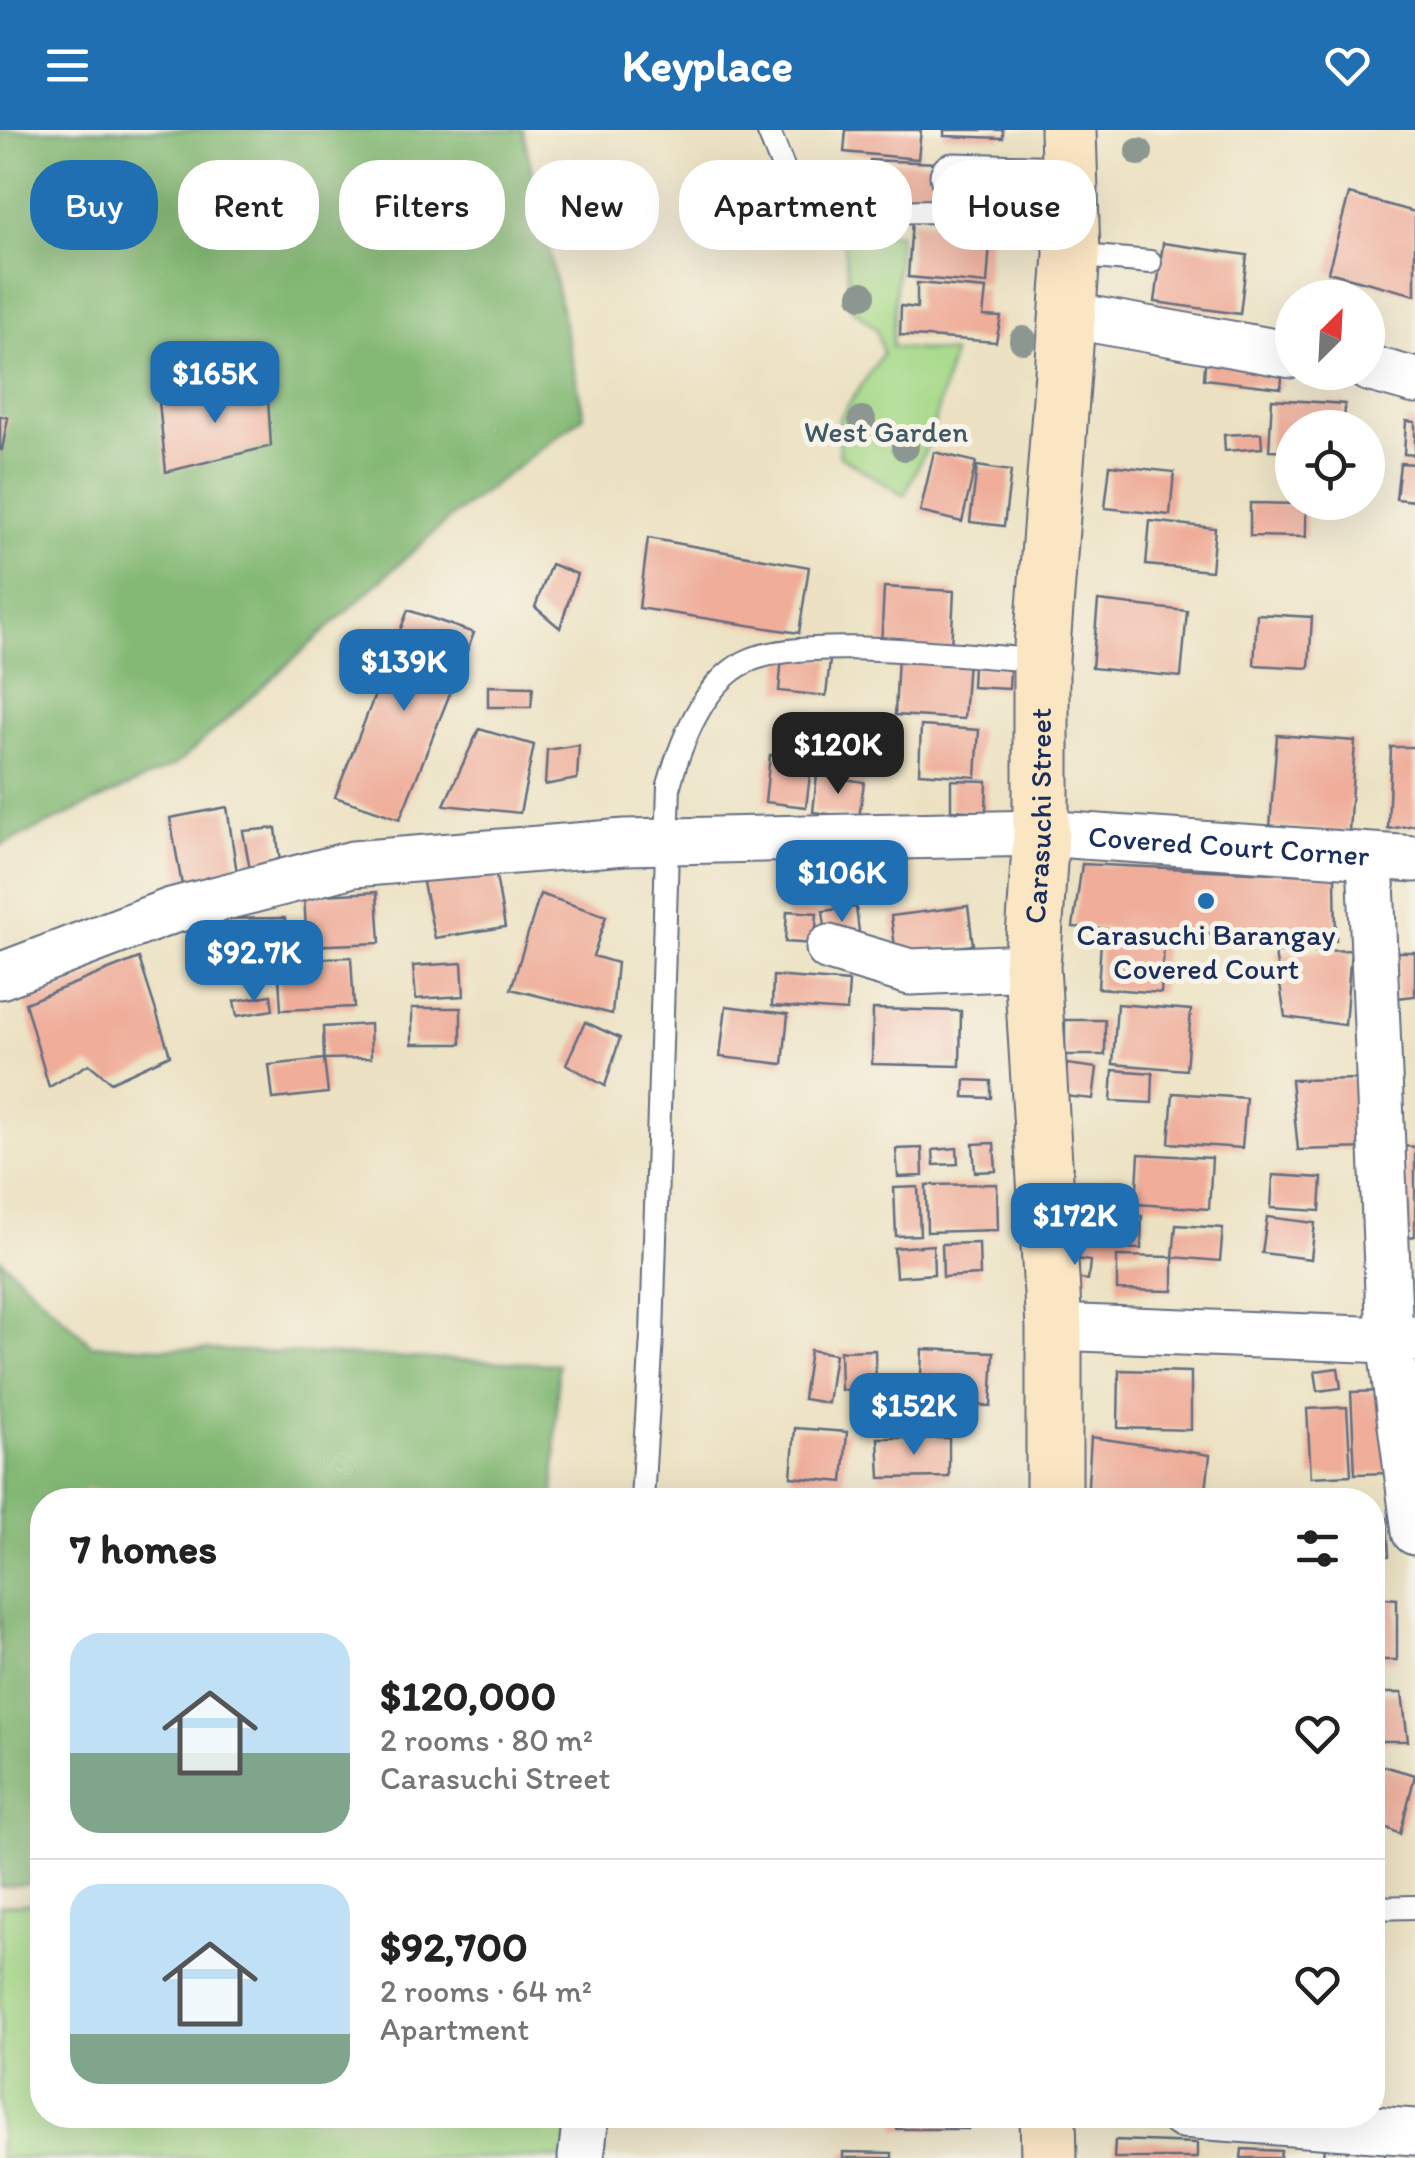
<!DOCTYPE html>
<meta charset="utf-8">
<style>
:root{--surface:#fff;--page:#f2f2f2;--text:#222;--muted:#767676;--line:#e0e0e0;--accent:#1f6fb2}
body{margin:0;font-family:Itim,sans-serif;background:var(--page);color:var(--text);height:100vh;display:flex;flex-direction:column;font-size:38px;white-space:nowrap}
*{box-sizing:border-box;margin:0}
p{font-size:32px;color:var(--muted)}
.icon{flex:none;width:55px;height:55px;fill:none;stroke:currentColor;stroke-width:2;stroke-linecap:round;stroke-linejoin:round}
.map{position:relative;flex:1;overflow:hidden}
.side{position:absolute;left:30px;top:1358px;width:1355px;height:640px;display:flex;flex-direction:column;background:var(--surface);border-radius:40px;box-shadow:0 10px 40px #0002}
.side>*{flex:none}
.banner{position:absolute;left:30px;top:30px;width:1355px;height:90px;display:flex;gap:20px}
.needle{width:65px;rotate:24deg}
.tools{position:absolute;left:1275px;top:150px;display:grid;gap:20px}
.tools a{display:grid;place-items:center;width:110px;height:110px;border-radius:50%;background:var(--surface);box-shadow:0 10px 40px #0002;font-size:50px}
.price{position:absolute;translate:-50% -85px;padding:0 22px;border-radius:20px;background:var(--accent);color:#fff;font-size:32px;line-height:65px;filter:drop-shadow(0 2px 5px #0008)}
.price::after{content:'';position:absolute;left:50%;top:60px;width:30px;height:22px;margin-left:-15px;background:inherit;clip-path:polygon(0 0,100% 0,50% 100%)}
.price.selected{background:#222;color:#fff}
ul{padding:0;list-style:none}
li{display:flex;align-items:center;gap:30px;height:250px;padding:0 40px}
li+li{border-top:2px solid var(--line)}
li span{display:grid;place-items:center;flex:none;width:280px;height:200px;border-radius:30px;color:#555}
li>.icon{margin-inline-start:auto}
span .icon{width:120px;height:120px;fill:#fffc;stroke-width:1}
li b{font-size:42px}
h2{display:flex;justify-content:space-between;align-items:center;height:120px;padding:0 40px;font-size:42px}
.pill{padding:0 35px;border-radius:40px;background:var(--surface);box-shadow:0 10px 40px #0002;font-size:35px;line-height:90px}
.pill.selected{background:var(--accent);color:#fff}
header{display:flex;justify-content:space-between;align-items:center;height:130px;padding:0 40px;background:var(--accent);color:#fff;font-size:45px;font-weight:700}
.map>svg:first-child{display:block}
.green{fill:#a5d988;stroke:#608473;stroke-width:2.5}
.forest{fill:#84b974;stroke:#507469;stroke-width:2.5}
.building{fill:#efad9a}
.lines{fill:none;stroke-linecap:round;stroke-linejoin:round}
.lane-casing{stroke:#646e81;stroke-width:26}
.street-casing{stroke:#646e81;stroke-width:49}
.secondary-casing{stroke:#646e81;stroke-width:59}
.lane{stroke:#fff;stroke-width:22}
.street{stroke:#fff;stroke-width:45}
.secondary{stroke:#fbe6c4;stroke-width:55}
.tree{fill:#8c9791}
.poi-dot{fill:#1f6fb2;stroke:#f7f3e8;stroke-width:4}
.labels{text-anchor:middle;stroke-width:10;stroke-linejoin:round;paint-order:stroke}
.park-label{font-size:30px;fill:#3e5a68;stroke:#f7f3e8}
.street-label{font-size:30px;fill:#1b2f5e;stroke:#f7f3e8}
.poi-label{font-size:30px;fill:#1b2f5e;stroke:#f7f3e8}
</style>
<header><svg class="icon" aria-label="menu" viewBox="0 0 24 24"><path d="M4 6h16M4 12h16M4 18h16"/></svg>Keyplace<svg class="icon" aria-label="heart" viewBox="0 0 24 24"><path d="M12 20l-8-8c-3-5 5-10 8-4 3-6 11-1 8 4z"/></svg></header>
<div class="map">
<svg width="1415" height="2028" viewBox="0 0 1415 2028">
<rect width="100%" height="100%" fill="#f7f3e8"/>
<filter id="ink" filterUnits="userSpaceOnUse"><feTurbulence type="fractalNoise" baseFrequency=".01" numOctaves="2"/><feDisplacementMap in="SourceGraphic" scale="20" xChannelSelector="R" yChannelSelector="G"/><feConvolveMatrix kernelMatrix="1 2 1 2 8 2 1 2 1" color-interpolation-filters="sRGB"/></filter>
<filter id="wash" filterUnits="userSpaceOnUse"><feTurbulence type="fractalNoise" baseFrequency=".0048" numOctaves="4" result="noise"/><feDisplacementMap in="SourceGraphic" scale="40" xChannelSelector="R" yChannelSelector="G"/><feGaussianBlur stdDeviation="2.25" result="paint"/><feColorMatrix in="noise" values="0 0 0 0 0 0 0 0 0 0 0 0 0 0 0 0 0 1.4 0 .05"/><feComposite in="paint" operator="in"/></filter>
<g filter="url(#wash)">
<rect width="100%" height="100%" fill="#ece2c3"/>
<path class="green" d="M 842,100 L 899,104 L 892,217 L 953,223 L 929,312 L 904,366 L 839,325 L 839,289 L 883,223 L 876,199 L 852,178 Z
M 42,1773 L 42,1985 L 586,1985 L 581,2028 L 0,2028 L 0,1775 Z"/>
<path class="forest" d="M 0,0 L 523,0 L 584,286 L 450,388 L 177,634 L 0,716 Z
M 0,1129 L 92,1215 L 558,1234 L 554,1370 L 42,1370 L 42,1752 L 0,1757 Z"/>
<g id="blocks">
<path class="building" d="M 846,0 L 921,0 L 918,29 L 844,22 Z
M 944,0 L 1003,0 L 1003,8 L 944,6 Z
M 870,30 L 937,33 L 935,80 L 868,77 Z
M 1349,64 L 1415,82 L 1415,165 L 1328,142 Z
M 912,90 L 991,98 L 987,154 L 908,147 Z
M 1163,113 L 1247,125 L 1240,184 L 1155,172 Z
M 917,153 L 986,159 L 983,186 L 1001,187 L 996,212 L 900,205 L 901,176 L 917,178 Z
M 1206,221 L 1284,229 L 1281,258 L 1204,249 Z
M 267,253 L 271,316 L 166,342 L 159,272 Z
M 1272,269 L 1345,274 L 1344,298 L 1292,298 L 1292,321 L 1269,320 Z
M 0,286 L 8,288 L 2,320 L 0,320 Z
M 1406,291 L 1415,292 L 1415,325 L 1404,324 Z
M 1261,303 L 1262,318 L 1225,321 L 1224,305 Z
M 934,322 L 976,332 L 962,392 L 920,382 Z
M 1400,333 L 1415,334 L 1415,371 L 1396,369 Z
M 1110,335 L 1174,342 L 1170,385 L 1105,378 Z
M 977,336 L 1011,341 L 1004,396 L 970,392 Z
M 1250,373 L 1306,374 L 1306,407 L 1250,406 Z
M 1150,391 L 1215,398 L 1211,441 L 1146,435 Z
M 648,408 L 809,437 L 799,503 L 639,478 Z
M 551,434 L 577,444 L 560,498 L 535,477 Z
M 884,457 L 954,461 L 951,520 L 881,516 Z
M 1098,471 L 1187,481 L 1181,547 L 1092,538 Z
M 408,480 L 474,503 L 400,689 L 335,667 Z
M 1257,484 L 1312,487 L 1309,538 L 1254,535 Z
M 782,526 L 830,530 L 826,566 L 779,561 Z
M 898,526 L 968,530 L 964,589 L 895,585 Z
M 973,535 L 1010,536 L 1009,559 L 972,557 Z
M 488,556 L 533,557 L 531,577 L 488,577 Z
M 921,596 L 979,600 L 976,647 L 919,643 Z
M 479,599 L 534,615 L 520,683 L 444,675 Z
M 1277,605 L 1355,611 L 1349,702 L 1270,697 Z
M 579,615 L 577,649 L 545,655 L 547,620 Z
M 1391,617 L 1415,617 L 1415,695 L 1388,699 Z
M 770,625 L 812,630 L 806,677 L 765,672 Z
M 817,645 L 864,652 L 859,688 L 813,682 Z
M 951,650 L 987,651 L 986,682 L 951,680 Z
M 227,677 L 237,743 L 183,761 L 170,688 Z
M 276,698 L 280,733 L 250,740 L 243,701 Z
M 493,729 L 505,797 L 435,808 L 420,739 Z
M 1082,734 L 1335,746 L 1336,811 L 1073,797 Z
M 377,762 L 380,813 L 307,816 L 304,766 Z
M 540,764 L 606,786 L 593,826 L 617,833 L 612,884 L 511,859 Z
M 968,776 L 973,815 L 896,825 L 891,786 Z
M 856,777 L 860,810 L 827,813 L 823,781 Z
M 787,781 L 817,783 L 815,814 L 785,812 Z
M 285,788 L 285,817 L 207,818 L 207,789 Z
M 1101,811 L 1164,816 L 1161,863 L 1098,858 Z
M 1351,820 L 1345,895 L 1285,887 L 1275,823 Z
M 1396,822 L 1415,822 L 1415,866 L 1397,868 Z
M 351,827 L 354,877 L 281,880 L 278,830 Z
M 139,828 L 170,925 L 111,952 L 89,934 L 49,957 L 25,873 Z
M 462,833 L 464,866 L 416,869 L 413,836 Z
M 773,846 L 849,852 L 847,881 L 772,876 Z
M 271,865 L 273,880 L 237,886 L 234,871 Z
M 1117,874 L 1191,880 L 1186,940 L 1113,934 Z
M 726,876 L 788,884 L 783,934 L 720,927 Z
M 412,878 L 461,878 L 461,914 L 412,914 Z
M 873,879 L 961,881 L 960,936 L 872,934 Z
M 1065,890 L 1105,890 L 1105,925 L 1065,925 Z
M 585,892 L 620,908 L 605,956 L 566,934 Z
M 370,894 L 371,928 L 324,929 L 323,897 Z
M 324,929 L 328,963 L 273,969 L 269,935 Z
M 1067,934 L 1097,938 L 1093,969 L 1063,966 Z
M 1113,940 L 1153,943 L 1152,973 L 1111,971 Z
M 1365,949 L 1368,1018 L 1298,1020 L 1291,950 Z
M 965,950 L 991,951 L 991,968 L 964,967 Z
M 1173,963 L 1246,968 L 1242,1018 L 1169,1013 Z
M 994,1013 L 996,1041 L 975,1042 L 973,1014 Z
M 1405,1016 L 1415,1017 L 1415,1106 L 1407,1108 Z
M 922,1018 L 923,1046 L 898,1047 L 896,1019 Z
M 957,1018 L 958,1034 L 934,1035 L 933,1020 Z
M 1139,1024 L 1212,1028 L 1209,1079 L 1136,1074 Z
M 1273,1045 L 1322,1048 L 1320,1081 L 1271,1078 Z
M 997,1054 L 998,1100 L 927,1102 L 926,1055 Z
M 918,1057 L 920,1105 L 896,1106 L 894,1058 Z
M 1128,1057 L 1129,1072 L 1092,1075 L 1091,1059 Z
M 1072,1084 L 1142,1086 L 1141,1119 L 1071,1117 Z
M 1267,1087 L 1315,1093 L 1311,1129 L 1262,1123 Z
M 1176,1095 L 1223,1098 L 1220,1131 L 1173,1127 L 1173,1161 L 1117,1160 L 1117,1126 L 1173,1127 Z
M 979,1113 L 980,1145 L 943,1147 L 942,1114 Z
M 933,1115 L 934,1144 L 896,1147 L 894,1118 Z
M 1062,1127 L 1090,1131 L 1088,1150 L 1060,1146 Z
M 922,1219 L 994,1222 L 991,1276 L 920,1273 Z
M 810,1220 L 835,1224 L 828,1273 L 803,1269 Z
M 875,1220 L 876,1259 L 841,1260 L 840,1221 Z
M 1338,1238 L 1341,1258 L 1318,1261 L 1315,1241 Z
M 1119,1240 L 1191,1242 L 1191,1300 L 1118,1298 Z
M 1386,1261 L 1390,1343 L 1355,1344 L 1351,1262 Z
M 1347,1277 L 1351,1345 L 1311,1347 L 1307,1279 Z
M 795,1298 L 847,1302 L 843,1352 L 791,1347 Z
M 1091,1307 L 1210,1325 L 1205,1370 L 1087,1370 Z
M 878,1308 L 949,1308 L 949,1347 L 880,1348 Z
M 85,1359 L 120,1364 L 119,1370 L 84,1370 Z
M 1372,1388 L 1387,1388 L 1389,1426 L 1372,1425 Z
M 1372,1467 L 1397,1469 L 1397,1530 L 1372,1530 Z
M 1372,1563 L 1402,1563 L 1408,1611 L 1372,1611 Z
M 1372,1633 L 1415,1645 L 1400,1704 L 1372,1691 Z
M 897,1985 L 968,1985 L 968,1999 L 897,1999 Z
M 1115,2010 L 1197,2013 L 1197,2028 L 1114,2028 Z
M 1324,2016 L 1385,2022 L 1385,2028 L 1323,2028 Z
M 1242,2019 L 1281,2021 L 1280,2028 L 1241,2028 Z
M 843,2022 L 892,2023 L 892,2028 L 843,2028 Z"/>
</g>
</g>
<g filter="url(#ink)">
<use href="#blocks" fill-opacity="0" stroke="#646e81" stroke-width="2.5"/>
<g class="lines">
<defs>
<path id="lane" d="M 768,0 L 797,72 L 826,82 L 965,81 L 973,50
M 1072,125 L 1150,132
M 642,1370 L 652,1206 L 669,655 C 681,612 704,549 750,530 C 808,505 971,527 1041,530
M 1372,1778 L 1415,1777"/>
<g id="street">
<path d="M 953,46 L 1067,49"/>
<path d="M 1068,185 L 1292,225"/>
<path d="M 1368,238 L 1415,251"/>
<path d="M 829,818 L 910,842 L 1032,837"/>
<path id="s1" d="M 0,846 L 171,781 L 353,734 L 625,712 L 1041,703 L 1415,729"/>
<path d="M 1054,1197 L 1390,1210 L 1370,727"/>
<path d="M 1415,1209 L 1390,1210 L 1415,1402"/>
<path d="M 1182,1985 L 1415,2002"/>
<path d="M 581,2028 L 586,1985"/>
</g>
<g id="secondary">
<path id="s2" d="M 1054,1370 L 1054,1197 L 1032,837 L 1041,703 L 1041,530 L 1072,125 L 1068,0"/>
<path d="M 1048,1985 L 1049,2028"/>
</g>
</defs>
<use href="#lane" class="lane-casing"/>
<use href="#street" class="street-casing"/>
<use href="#secondary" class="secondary-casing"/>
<use href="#lane" class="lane"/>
<use href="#street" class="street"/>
<use href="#secondary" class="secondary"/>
</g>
<g class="tree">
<circle cx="1139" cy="22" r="14"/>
<circle cx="862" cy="165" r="14"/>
<circle cx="1023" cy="210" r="14"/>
<circle cx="862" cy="290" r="14"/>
<circle cx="905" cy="317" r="14"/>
</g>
</g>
<circle class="poi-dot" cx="1206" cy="771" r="10"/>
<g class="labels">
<g class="park-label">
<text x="886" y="312">West Garden</text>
</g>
<g class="street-label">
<text dy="10" stroke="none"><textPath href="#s2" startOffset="685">Carasuchi Street</textPath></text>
<text dy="10" stroke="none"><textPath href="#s1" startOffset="1248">Covered Court Corner</textPath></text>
</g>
<g class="poi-label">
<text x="1206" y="815">Carasuchi Barangay<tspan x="1206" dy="34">Covered Court</tspan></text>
</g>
</g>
</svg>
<div class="tools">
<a><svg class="needle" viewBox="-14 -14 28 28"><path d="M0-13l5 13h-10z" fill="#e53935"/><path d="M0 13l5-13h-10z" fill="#767676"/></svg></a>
<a><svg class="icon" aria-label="locate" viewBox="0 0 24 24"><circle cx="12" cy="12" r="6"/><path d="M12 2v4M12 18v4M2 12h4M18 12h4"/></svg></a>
</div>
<b class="price" style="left:215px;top:296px">$165K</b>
<b class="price" style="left:404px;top:584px">$139K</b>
<b class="price selected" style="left:838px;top:667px">$120K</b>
<b class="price" style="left:842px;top:795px">$106K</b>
<b class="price" style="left:254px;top:875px">$92.7K</b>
<b class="price" style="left:1075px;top:1138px">$172K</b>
<b class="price" style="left:914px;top:1328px">$152K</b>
<div class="banner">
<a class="pill selected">Buy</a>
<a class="pill">Rent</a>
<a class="pill">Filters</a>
<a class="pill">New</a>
<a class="pill">Apartment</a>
<a class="pill">House</a>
</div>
<section class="side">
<h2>7 homes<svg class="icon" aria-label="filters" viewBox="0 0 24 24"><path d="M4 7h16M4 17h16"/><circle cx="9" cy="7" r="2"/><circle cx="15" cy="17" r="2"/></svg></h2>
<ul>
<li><span style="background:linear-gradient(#bfe0f5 60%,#7fa58c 0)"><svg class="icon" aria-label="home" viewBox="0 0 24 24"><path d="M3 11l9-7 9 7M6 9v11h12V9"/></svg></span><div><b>$120,000</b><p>2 rooms · 80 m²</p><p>Carasuchi Street</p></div><svg class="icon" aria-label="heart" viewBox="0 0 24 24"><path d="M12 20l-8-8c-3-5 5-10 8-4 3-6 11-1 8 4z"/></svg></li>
<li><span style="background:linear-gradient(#bfe0f5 75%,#7fa58c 0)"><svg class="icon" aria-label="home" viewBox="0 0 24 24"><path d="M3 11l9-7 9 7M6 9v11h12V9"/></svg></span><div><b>$92,700</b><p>2 rooms · 64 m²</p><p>Apartment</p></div><svg class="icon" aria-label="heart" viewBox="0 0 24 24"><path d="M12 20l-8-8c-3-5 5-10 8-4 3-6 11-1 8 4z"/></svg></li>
</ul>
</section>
</div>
